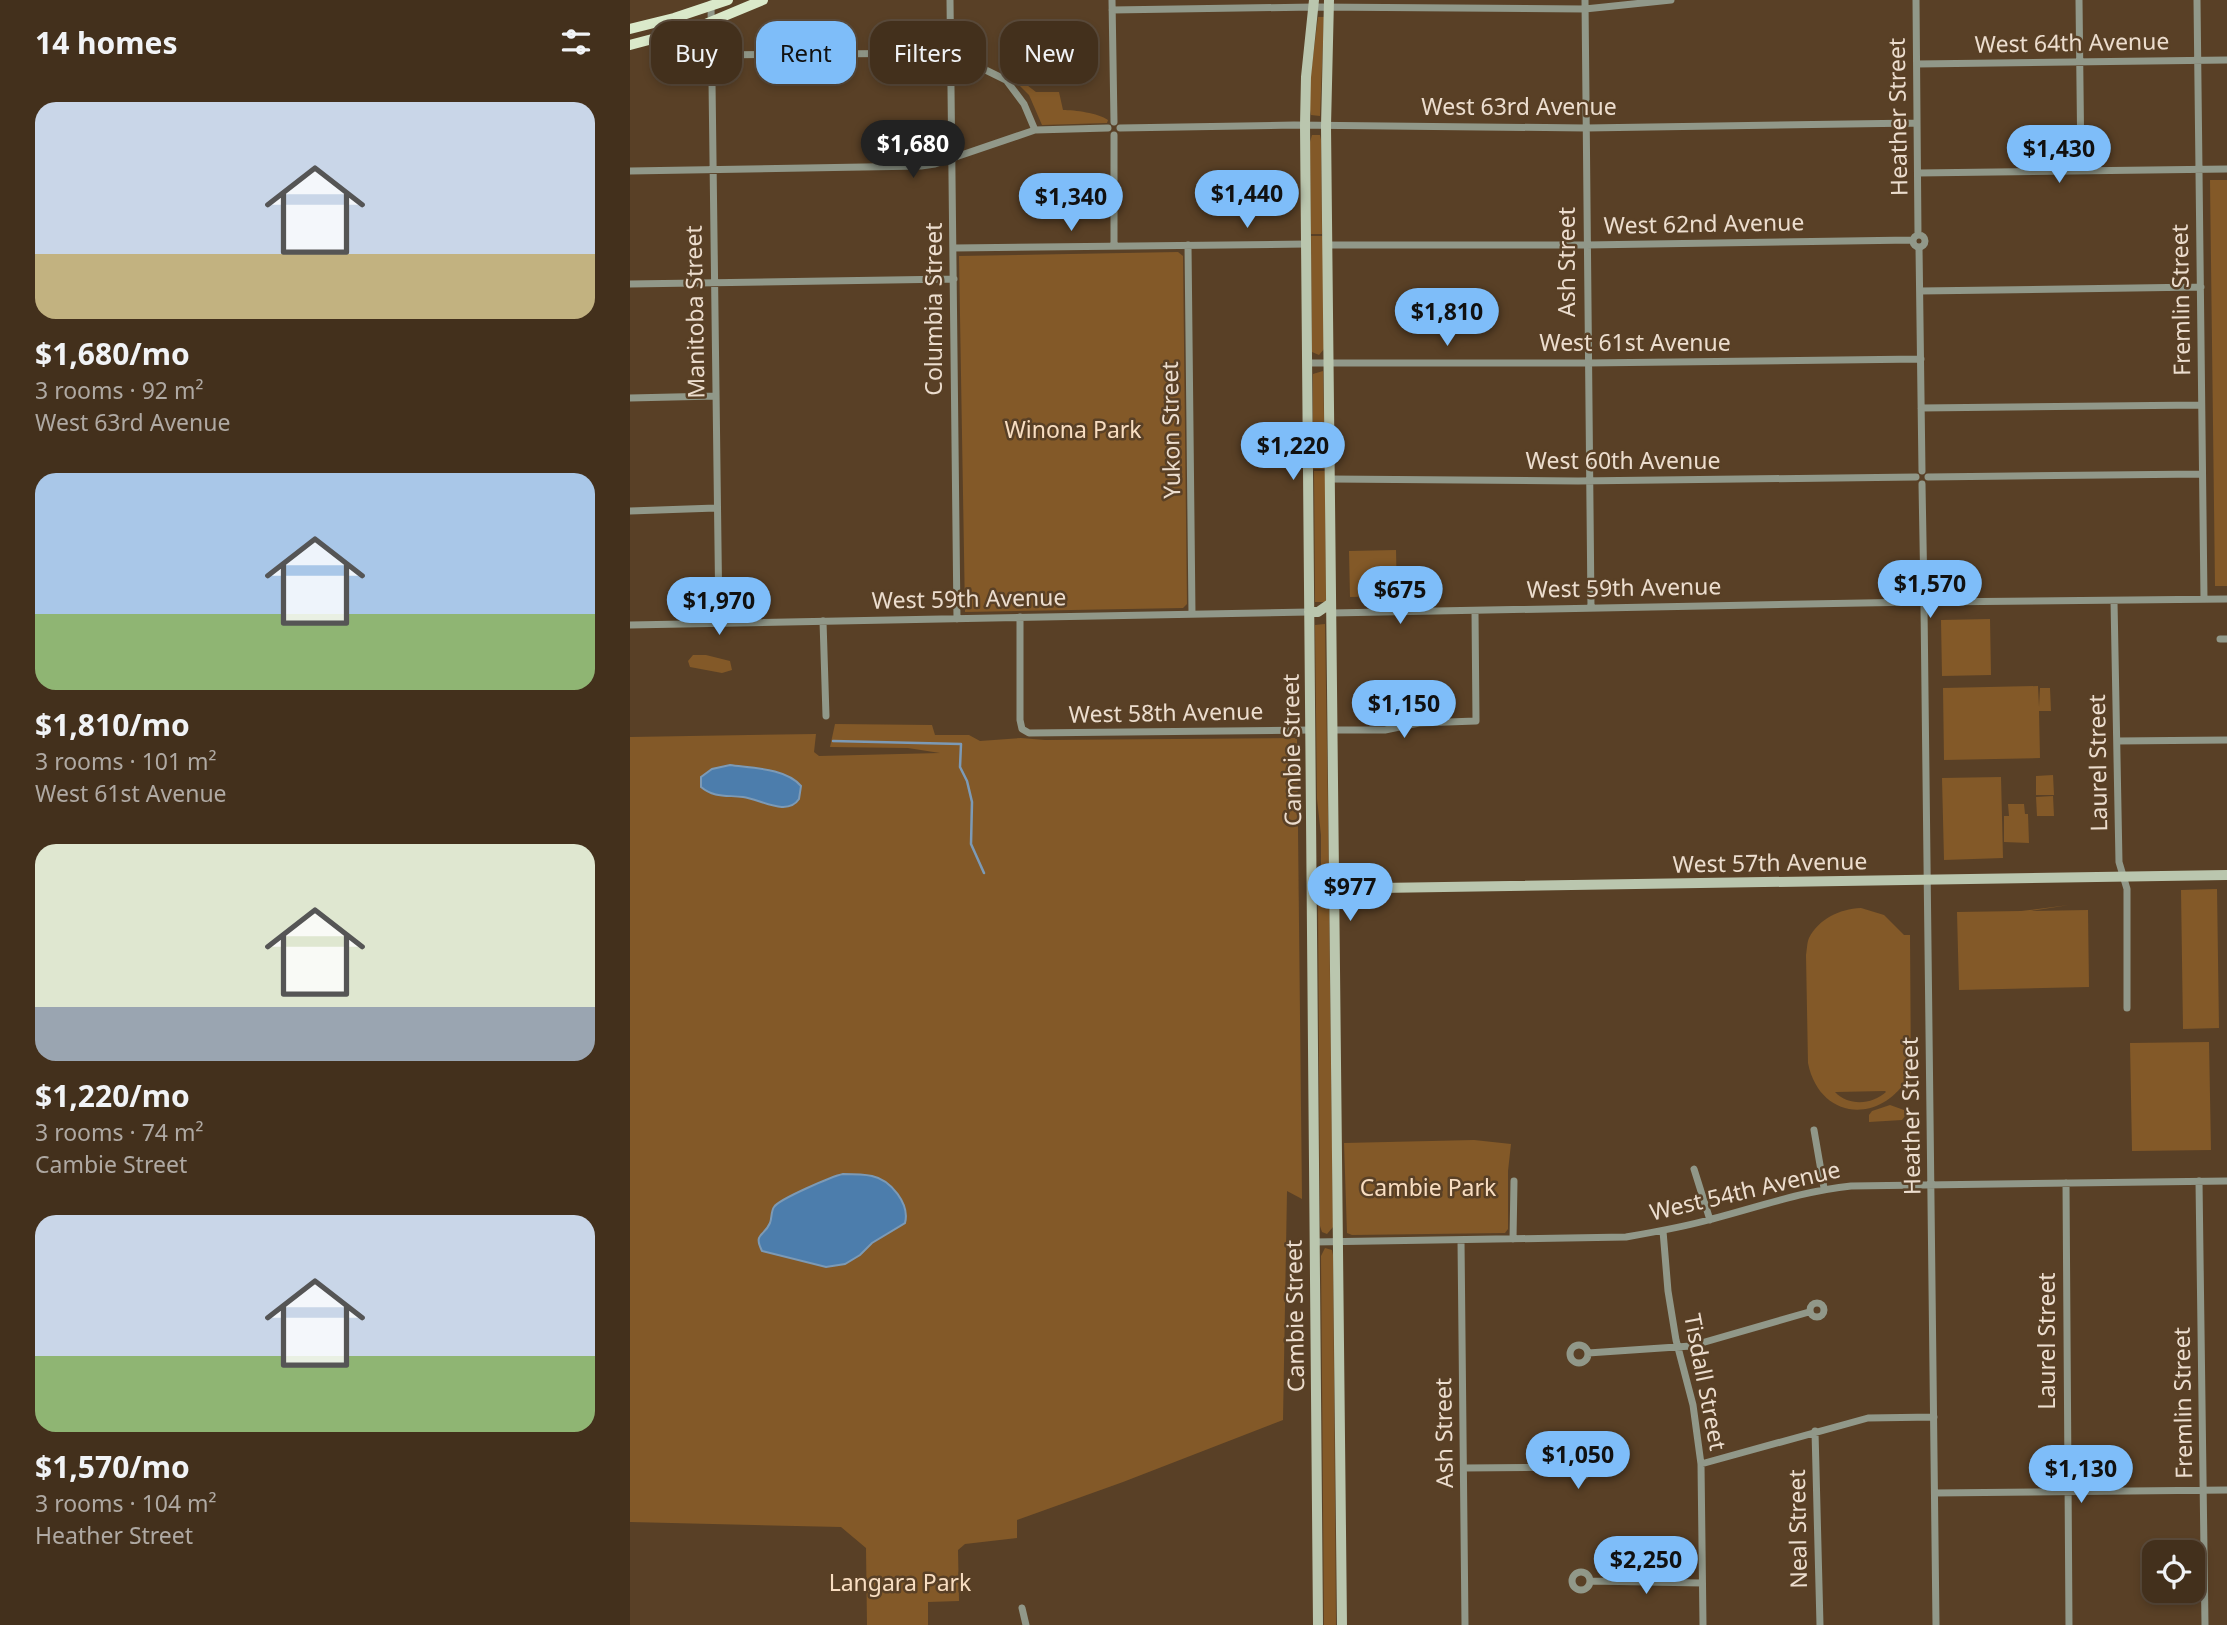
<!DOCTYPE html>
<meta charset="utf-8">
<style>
:root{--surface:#43301c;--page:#4d3c29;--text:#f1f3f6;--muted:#afa9a3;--line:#5b4b3b;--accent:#7ebdf9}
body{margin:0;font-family:"Noto Sans",sans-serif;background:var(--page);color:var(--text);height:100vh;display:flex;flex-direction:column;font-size:26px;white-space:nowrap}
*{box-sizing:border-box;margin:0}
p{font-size:23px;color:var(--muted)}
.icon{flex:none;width:38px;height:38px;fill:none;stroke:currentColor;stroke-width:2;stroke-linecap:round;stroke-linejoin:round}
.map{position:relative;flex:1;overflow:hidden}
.side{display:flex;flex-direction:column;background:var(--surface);width:630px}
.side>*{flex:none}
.hud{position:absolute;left:21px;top:21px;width:665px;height:63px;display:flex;gap:14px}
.tools{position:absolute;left:1512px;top:1540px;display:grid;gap:14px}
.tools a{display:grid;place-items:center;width:63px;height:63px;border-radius:14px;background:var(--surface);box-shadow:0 4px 10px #0003,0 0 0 2px var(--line);font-size:35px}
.price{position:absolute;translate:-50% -60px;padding:0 16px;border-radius:24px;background:var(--accent);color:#111;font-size:23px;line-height:46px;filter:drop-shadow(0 2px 4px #0008)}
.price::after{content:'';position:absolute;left:50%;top:42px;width:21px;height:16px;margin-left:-10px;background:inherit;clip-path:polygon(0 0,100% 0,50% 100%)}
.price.active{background:#222;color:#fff}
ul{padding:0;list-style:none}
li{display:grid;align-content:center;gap:14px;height:371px;padding:0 35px}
li span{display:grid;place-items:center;height:217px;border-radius:21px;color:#555}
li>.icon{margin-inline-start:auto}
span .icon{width:126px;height:126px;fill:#fffc;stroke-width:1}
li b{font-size:30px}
h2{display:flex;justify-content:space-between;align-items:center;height:84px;padding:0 35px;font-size:30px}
.chip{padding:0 24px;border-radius:21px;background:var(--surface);box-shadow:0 4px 10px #0003,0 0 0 2px var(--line);font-size:24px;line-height:63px}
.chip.active{background:var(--accent);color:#111}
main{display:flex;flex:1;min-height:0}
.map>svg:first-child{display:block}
.green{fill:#835928;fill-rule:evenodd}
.water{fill:#4c7dac;stroke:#7c9ab6;stroke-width:2}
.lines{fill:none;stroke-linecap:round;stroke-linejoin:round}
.stream{stroke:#7c9ab6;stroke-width:2.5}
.street{stroke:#919889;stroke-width:7}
.secondary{stroke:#bac6ae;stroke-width:10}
.primary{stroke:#dae9ca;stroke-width:10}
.labels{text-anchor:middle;stroke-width:5;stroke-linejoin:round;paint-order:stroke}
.street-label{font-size:23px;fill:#ecddce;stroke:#594026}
.park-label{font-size:23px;fill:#f8ddc1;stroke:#594026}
</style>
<main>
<section class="side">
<h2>14 homes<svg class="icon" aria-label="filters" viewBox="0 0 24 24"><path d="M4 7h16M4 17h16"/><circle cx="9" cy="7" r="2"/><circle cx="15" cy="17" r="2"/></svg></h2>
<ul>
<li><span style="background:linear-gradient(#c9d6e8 70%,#c2b280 0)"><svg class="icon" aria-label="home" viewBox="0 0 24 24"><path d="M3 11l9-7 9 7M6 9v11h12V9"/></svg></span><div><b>$1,680/mo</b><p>3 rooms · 92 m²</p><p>West 63rd Avenue</p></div></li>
<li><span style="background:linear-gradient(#a9c7e8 65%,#8fb573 0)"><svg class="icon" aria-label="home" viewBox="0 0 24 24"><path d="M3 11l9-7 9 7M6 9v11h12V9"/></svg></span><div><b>$1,810/mo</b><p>3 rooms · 101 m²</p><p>West 61st Avenue</p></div></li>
<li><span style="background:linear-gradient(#dfe7d0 75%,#9aa5b1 0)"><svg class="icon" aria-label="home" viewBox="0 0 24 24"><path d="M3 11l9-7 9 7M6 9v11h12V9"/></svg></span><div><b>$1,220/mo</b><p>3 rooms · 74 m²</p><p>Cambie Street</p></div></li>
<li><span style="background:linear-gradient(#c9d6e8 65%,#8fb573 0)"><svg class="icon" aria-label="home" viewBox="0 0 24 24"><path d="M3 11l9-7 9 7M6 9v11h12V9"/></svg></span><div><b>$1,570/mo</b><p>3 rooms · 104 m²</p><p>Heather Street</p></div></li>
</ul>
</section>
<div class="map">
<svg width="1597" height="1625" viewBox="0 0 1597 1625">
<rect width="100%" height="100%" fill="#594026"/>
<path class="green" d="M 688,17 L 694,17 L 690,116 L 681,115 L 680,110 L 680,81 Z
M 381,73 L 406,92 L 429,92 L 433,110 C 445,110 468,113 478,120 L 477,123 L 412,125 L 399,95 L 381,77 Z
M 682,135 L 690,135 L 691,140 L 692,234 L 681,234 L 680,142 Z
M 1580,180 L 1597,180 L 1597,586 L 1585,586 Z
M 681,236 L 693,236 L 694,349 L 689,355 L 682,352 Z
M 548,252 L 553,256 L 557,604 L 553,608 L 335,612 L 329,256 Z
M 693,371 L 695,469 L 683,469 L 683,374 Z
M 684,471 L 695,471 L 696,602 L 685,602 Z
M 766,550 L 767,596 L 720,597 L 719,551 Z
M 1360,619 L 1361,675 L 1312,676 L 1311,620 Z
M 695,624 L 699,876 L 691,874 L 691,835 L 687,799 L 685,625 Z
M 63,655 L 76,655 L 100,661 L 102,670 L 92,673 L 60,667 L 58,661 Z
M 1408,686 L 1409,707 L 1410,688 L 1420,688 L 1421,711 L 1409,711 L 1410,758 L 1314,760 L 1313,688 Z
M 205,724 L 302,725 L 305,735 L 339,735 L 350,741 L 391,738 L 415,740 L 667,738 L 672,1199 L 657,1191 L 653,1420 L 493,1482 L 387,1520 L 387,1538 L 335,1544 L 328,1550 L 329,1601 L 298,1602 L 298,1625 L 237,1625 L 236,1548 L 211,1527 L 0,1522 L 0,737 L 186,734 L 184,752 L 189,756 L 310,753 L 278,748 L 200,747 Z
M 1423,775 L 1424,795 L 1406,795 L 1406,776 Z
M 1371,777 L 1373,858 L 1314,860 L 1312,778 Z
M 1423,796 L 1424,816 L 1407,816 L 1406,797 Z
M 1378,804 L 1394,804 L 1395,814 L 1398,814 L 1399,843 L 1374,842 L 1374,816 L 1379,816 Z
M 1587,889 L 1589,1028 L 1553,1029 L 1551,890 Z
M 690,899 L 699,899 L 703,1227 L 697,1234 L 692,1232 L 690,1226 L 688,906 Z
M 1439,905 L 1401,911 L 1458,910 L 1459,987 L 1329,990 L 1327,912 L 1391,911 Z
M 1231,908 L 1254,915 L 1274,935 L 1280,935 L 1281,1081 L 1276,1081 C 1246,1125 1189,1118 1178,1063 L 1176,955 C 1177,950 1177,942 1179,938 C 1189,919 1209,909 1231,908 ZM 1205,1092 L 1255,1091 L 1256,1092 C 1242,1105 1218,1106 1205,1092 Z
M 1579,1042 L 1581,1150 L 1502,1151 L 1500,1043 Z
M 1260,1105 L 1274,1110 L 1275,1116 L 1272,1120 L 1239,1122 L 1239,1115 L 1242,1111 Z
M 844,1140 L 881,1144 L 878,1171 L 878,1229 L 875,1233 L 722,1235 L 717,1233 L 714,1143 Z
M 695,1248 L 702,1250 L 703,1255 L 706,1625 L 694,1625 L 691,1256 Z"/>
<path class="water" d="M 100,765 C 121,768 156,768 171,786 L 169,799 C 157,817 130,799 113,797 C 97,795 84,798 71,787 L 71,777 L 82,769 Z
M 213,1174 C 223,1174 233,1174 242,1176 C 261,1180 280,1204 275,1223 L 242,1243 L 230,1255 L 215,1264 L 196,1267 L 132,1251 C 123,1233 134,1237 140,1223 C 142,1218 141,1211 144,1207 C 149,1199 203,1176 213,1174 Z"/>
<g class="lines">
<path class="stream" d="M 203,741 L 331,744 L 330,767 L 337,781 L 342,802 L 341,844 L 354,873"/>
<path class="street" d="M 320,0 L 327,619
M 482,0 L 484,122
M 955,0 L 961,608
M 1286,0 L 1288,234
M 1449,0 L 1451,171
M 1567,0 L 1574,599
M 81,4 L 89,623
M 482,10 L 684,7 L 955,9 L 1041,0
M 80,55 L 321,53 L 376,80 L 394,104 L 405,130
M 1287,64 L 1597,60
M 490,128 L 664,125 L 956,128 L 1287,123
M 484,135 L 484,246
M 0,171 L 291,166 L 305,164 L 405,130 L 478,128
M 1288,173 L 1597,169
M1283 241a6 6 0 1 1 12 0a6 6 0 1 1-12 0Z
M 558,245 L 562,614
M 697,245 L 956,245 L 1282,240
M 1289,247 L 1292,471
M 324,248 L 677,244
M 0,284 L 324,279
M 1290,291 L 1571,287
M 678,363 L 957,363 L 1291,359
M 0,398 L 86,396
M 1291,408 L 1571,405
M 1298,477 L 1572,474
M 700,479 L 948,481 L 1286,477
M 1292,484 L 1294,596
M 0,511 L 86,508
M 1484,601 L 1489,862 L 1497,889 L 1497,1008
M 1299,602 L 1597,599
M 1294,607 L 1306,1625
M 701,613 L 1288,602
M 390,617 L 390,720 L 392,729 L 399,733 L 681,730
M 193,621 L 196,716
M 0,625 L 679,612
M 1590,639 L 1597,639
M 702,730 L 755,730 L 789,723 L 846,721 L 845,611
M 1487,741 L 1597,740
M 1184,1130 L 1194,1188
M 1064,1169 L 1080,1220
M 1569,1181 L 1575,1625
M 1436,1183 L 1439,1625
M 1033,1231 L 1038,1291 L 1046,1340 L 1063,1405 L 1071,1464 L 1073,1625
M 883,1239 L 884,1181
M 831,1240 L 835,1625
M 684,1242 L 996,1237 C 1025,1232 1054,1227 1082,1219 C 1128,1207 1173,1191 1221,1186 L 1597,1181
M1180 1310a7 7 0 1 1 14 0a7 7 0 1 1-14 0Z
M940 1354a9 9 0 1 1 18 0a9 9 0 1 1-18 0Z
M 958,1353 L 1061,1346 L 1179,1312
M 1185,1431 L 1190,1625
M941 1468a9 9 0 1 1 18 0a9 9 0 1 1-18 0Z
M 1071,1464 L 1238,1418 L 1304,1417
M 834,1468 L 940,1467
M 1305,1493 L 1597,1490
M942 1581a9 9 0 1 1 18 0a9 9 0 1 1-18 0Z
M 961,1581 L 1072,1583
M 392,1608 L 396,1625"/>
<path class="secondary" d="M 684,0 L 676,77 L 675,125 L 688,1625
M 699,0 L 696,126 L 712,1625
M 679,612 L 688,612 L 701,603
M 683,889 L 1597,875"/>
<path class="primary" d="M 0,29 L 44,18 L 98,0
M 0,45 L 68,27 L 133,0"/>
</g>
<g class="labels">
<g class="street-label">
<text transform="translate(1442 43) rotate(-1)" y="8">West 64th Avenue</text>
<text x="889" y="115">West 63rd Avenue</text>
<text transform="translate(1268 117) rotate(-91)" y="8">Heather Street</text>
<text transform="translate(1074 224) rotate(-1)" y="8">West 62nd Avenue</text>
<text transform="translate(937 262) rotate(-90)" y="8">Ash Street</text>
<text transform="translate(1551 300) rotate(-91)" y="8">Fremlin Street</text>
<text transform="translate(304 309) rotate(-90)" y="8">Columbia Street</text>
<text transform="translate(65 312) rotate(-91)" y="8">Manitoba Street</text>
<text x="1005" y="351">West 61st Avenue</text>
<text transform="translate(541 430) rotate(-91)" y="8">Yukon Street</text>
<text x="993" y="469">West 60th Avenue</text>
<text transform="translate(994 588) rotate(-1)" y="8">West 59th Avenue</text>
<text transform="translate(339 599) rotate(-1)" y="8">West 59th Avenue</text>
<text transform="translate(536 713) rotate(-1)" y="8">West 58th Avenue</text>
<text transform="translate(662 750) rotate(-91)" y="8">Cambie Street</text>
<text transform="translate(1468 763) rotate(-91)" y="8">Laurel Street</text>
<text transform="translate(1140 863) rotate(-1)" y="8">West 57th Avenue</text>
<text transform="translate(1281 1116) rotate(-91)" y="8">Heather Street</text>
<text transform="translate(1115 1191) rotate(-13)" y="8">West 54th Avenue</text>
<text transform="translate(665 1316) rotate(-91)" y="8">Cambie Street</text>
<text transform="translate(1417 1341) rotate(-90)" y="8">Laurel Street</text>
<text transform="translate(1075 1382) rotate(79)" y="8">Tisdall Street</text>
<text transform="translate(1553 1403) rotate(-91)" y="8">Fremlin Street</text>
<text transform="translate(814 1433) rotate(-91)" y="8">Ash Street</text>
<text transform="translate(1168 1529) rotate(-91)" y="8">Neal Street</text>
</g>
<g class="park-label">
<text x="443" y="438">Winona Park</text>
<text x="798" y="1196">Cambie Park</text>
<text x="270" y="1591">Langara Park</text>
</g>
</g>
</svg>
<div class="tools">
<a><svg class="icon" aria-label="locate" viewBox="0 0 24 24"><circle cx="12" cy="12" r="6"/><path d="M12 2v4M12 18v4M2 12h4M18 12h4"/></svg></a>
</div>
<b class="price active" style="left:283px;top:180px">$1,680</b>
<b class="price" style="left:1429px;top:185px">$1,430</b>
<b class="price" style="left:617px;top:230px">$1,440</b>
<b class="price" style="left:441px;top:233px">$1,340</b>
<b class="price" style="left:817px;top:348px">$1,810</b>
<b class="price" style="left:663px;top:482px">$1,220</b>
<b class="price" style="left:1300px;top:620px">$1,570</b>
<b class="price" style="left:770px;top:626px">$675</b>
<b class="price" style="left:89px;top:637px">$1,970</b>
<b class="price" style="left:774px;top:740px">$1,150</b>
<b class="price" style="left:720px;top:923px">$977</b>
<b class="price" style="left:948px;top:1491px">$1,050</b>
<b class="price" style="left:1451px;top:1505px">$1,130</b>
<b class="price" style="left:1016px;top:1596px">$2,250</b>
<div class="hud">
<a class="chip">Buy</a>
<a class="chip active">Rent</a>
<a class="chip">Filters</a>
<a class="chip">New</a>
</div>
</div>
</main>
